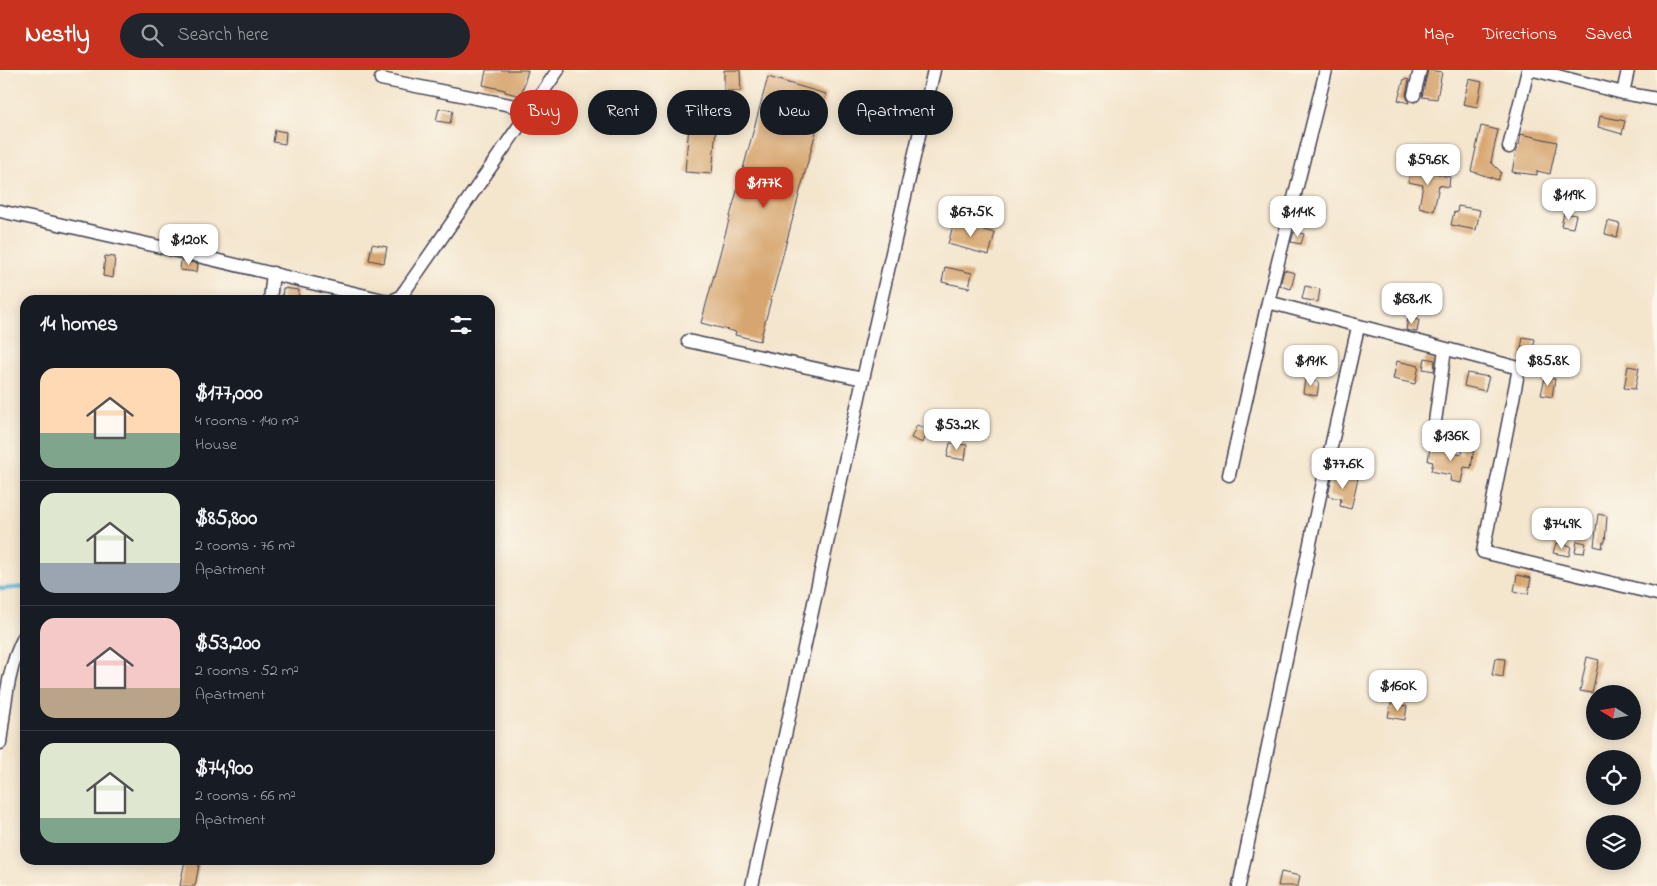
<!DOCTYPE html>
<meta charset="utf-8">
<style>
:root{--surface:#171b24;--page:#20242c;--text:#f1f3f6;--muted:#9ea1a6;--line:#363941;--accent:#c8321e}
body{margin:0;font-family:"Indie Flower",sans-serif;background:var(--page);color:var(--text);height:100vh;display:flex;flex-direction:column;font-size:19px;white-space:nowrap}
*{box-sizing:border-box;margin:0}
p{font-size:16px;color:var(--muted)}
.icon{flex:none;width:28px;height:28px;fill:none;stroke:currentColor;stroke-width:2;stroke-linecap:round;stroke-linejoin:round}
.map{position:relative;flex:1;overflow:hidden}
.drawer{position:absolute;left:20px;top:225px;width:475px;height:570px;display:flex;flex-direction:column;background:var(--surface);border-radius:15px;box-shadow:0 2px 12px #0003}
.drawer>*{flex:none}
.hud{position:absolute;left:510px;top:20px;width:475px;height:45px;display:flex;gap:10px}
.needle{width:32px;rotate:281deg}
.fabs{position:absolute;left:1586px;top:615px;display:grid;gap:10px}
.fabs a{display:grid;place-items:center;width:55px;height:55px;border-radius:50%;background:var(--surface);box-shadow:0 2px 12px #0003;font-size:25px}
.price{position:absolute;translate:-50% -42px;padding:0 11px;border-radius:10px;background:#fff;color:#222;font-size:16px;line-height:32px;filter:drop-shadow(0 1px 2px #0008)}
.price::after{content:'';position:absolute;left:50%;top:30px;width:15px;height:11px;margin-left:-8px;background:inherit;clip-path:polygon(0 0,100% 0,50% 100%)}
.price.current{background:var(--accent);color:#fff}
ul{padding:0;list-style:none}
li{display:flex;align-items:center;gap:15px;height:125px;padding:0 20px}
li+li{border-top:1px solid var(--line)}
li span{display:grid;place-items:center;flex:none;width:140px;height:100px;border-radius:15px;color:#555}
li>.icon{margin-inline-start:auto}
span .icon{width:60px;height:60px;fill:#fffc;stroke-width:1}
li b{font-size:21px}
h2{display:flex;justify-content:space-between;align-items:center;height:60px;padding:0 20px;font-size:21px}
.chip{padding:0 18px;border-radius:22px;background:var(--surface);box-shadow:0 2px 12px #0003;font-size:18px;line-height:45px}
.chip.current{background:var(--accent);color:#fff}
header{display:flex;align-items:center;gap:30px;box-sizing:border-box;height:70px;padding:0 25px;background:var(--accent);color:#fff}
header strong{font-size:24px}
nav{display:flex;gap:28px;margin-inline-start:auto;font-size:18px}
.search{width:350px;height:45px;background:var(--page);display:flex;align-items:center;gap:12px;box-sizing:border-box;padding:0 18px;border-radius:28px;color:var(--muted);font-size:19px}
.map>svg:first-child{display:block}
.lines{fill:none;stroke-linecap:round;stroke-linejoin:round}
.stream{stroke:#56aad2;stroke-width:4}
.building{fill:#d7a670}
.minor-casing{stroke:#423f51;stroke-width:15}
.minor{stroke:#fff;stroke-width:12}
</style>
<header>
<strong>Nestly</strong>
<div class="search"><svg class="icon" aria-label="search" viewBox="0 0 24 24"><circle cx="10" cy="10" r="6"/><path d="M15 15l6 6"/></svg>Search here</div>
<nav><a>Map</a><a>Directions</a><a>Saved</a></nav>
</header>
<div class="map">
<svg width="1657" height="816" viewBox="0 0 1657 816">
<rect width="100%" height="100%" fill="#fbf7ec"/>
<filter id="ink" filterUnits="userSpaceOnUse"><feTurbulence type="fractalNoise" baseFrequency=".02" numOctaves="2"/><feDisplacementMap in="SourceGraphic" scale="10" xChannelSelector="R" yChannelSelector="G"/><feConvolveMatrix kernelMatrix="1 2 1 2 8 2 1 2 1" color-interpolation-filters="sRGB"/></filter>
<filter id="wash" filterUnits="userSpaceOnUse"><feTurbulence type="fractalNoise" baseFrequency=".0096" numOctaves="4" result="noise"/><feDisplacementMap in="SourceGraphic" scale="20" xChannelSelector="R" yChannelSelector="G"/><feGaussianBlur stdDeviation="1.12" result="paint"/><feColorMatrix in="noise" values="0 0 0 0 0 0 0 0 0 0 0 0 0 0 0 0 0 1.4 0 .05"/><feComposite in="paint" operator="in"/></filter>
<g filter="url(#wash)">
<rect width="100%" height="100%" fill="#f4e5cd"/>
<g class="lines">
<path class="stream" d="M 0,518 L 2,519 L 25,517"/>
</g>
<g id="blocks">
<path class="building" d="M 486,0 L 528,0 L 521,26 L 505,22 L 505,20 L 483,15 Z
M 724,0 L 740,0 L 741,21 L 724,21 Z
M 1428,0 L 1442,2 L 1437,29 L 1422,27 Z
M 768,7 L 826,24 L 760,271 L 735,265 L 736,262 L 701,253 Z
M 1404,9 L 1409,10 L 1406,24 L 1409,33 L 1398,30 Z
M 1469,9 L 1482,12 L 1477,37 L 1463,34 Z
M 439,38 L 453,41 L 450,53 L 436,51 Z
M 1600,46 L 1625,51 L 1622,64 L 1598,57 Z
M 689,55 L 716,58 L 712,104 L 685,102 Z
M 1481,56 L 1498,60 L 1491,92 L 1501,102 L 1498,110 L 1471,101 Z
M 275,60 L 286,62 L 285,74 L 273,72 Z
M 1521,64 L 1557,72 L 1550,104 L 1537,101 L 1537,105 L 1512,102 L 1516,81 L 1518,75 L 1519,75 Z
M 1412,97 L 1450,107 L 1449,117 L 1439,115 L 1434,141 L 1419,137 L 1423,115 L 1408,112 Z
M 1458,136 L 1480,140 L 1476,160 L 1451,155 L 1454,142 L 1457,143 Z
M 1564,143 L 1576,145 L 1573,158 L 1561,156 Z
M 1608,151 L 1620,154 L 1617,167 L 1605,164 Z
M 954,152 L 995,163 L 989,185 L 948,174 Z
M 1294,162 L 1304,164 L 1301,174 L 1291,172 Z
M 372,174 L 387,177 L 384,193 L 369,190 Z
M 105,186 L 115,187 L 113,208 L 103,206 Z
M 181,190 L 198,194 L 197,202 L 180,200 Z
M 945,197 L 972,203 L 969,218 L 942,212 Z
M 1284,200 L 1295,203 L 1291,219 L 1280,216 Z
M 1305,216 L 1320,219 L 1318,232 L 1302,229 Z
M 283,218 L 299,220 L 298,230 L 282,230 Z
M 1408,248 L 1419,250 L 1417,262 L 1406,260 Z
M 1523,267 L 1535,269 L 1530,293 L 1519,290 Z
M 1311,275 L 1321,278 L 1316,297 L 1306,294 Z
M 1425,288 L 1435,290 L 1434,301 L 1423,299 Z
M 1397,291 L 1419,296 L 1415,314 L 1393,309 Z
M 1628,296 L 1639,298 L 1635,319 L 1624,318 Z
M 1467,303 L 1489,307 L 1485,321 L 1464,316 Z
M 1545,307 L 1555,309 L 1552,327 L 1541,325 Z
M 1305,309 L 1319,312 L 1317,326 L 1303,323 Z
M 917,355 L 928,360 L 923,373 L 911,368 Z
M 950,373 L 967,375 L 965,390 L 947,387 Z
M 1463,376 L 1474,378 L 1471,398 L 1464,397 L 1461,413 L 1450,411 L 1451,405 L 1431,401 L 1433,392 L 1428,391 L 1430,377 L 1462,384 Z
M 1333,404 L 1358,408 L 1351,439 L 1340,436 L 1341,429 L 1328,426 Z
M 1598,444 L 1607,446 L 1605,472 L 1603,472 L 1602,478 L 1594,476 Z
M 1577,471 L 1586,473 L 1584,483 L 1575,482 Z
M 1556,473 L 1571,476 L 1569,486 L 1553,483 Z
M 1517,505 L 1531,508 L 1528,524 L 1514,521 Z
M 1587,587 L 1599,590 L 1592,623 L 1580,621 Z
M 1495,588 L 1505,589 L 1503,607 L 1492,605 Z
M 1391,633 L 1407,636 L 1405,650 L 1388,647 Z
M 185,790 L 200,790 L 195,816 L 180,816 Z
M 1281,802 L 1300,806 L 1298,816 L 1278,816 Z"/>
</g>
</g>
<g filter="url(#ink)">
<use href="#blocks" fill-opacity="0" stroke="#423f51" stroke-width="1"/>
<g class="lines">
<defs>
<path id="minor" d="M 1534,0 L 1623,23 L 1657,29
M 381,9 L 530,39
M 1623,23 L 1628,0
M 1414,25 L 1420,0
M 1509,77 L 1528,0
M 0,141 L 152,175 L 383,230
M 270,230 L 273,203
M 394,230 L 400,227 L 406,219 L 558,0
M 1268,232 L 1519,298 L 1483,482 L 1657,524
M 688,271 L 863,309
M 1433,366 L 1445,279
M 1229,405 L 1268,232 L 1326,0
M 0,673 C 5,636 7,598 25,565
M 752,816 L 863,309 L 934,0
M 1239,816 L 1319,430 L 1358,257"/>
</defs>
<use href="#minor" class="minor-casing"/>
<use href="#minor" class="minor"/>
</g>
</g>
</svg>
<div class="fabs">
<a><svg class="needle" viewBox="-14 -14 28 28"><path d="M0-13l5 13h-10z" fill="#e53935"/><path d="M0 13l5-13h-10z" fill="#9ea1a6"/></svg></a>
<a><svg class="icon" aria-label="locate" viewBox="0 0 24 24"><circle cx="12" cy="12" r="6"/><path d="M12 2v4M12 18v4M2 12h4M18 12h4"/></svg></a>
<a><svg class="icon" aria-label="layers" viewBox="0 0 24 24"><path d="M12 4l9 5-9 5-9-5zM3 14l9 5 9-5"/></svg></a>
</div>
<b class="price" style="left:1428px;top:116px">$59.6K</b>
<b class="price current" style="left:764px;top:139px">$177K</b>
<b class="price" style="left:1569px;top:151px">$119K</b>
<b class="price" style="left:971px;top:168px">$67.5K</b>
<b class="price" style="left:1298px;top:168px">$114K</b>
<b class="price" style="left:189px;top:196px">$120K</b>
<b class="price" style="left:1412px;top:255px">$68.1K</b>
<b class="price" style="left:1311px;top:317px">$191K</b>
<b class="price" style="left:1548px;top:317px">$85.8K</b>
<b class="price" style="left:957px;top:381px">$53.2K</b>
<b class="price" style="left:1451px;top:392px">$136K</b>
<b class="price" style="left:1343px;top:420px">$77.6K</b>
<b class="price" style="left:1562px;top:480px">$74.9K</b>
<b class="price" style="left:1398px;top:642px">$160K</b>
<div class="hud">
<a class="chip current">Buy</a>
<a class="chip">Rent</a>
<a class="chip">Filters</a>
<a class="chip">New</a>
<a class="chip">Apartment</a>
</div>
<section class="drawer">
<h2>14 homes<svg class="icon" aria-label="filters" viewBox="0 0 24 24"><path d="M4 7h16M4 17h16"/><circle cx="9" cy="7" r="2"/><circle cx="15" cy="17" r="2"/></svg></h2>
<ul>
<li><span style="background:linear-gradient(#ffd9b3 65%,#7fa58c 0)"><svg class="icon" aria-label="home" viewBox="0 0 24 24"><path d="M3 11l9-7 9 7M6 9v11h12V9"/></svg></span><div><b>$177,000</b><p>4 rooms · 140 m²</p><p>House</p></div></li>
<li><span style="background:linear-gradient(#dfe7d0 70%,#9aa5b1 0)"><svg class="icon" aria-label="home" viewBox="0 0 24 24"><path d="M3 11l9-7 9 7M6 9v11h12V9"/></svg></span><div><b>$85,800</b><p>2 rooms · 76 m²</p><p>Apartment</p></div></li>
<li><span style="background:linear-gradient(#f6c9c9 70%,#b9a48a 0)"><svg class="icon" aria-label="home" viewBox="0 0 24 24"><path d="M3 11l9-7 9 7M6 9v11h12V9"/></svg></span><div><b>$53,200</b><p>2 rooms · 52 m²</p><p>Apartment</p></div></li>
<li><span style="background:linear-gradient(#dfe7d0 75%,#7fa58c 0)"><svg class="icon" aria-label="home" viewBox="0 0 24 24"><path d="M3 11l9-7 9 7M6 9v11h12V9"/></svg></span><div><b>$74,900</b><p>2 rooms · 66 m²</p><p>Apartment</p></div></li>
</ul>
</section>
</div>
